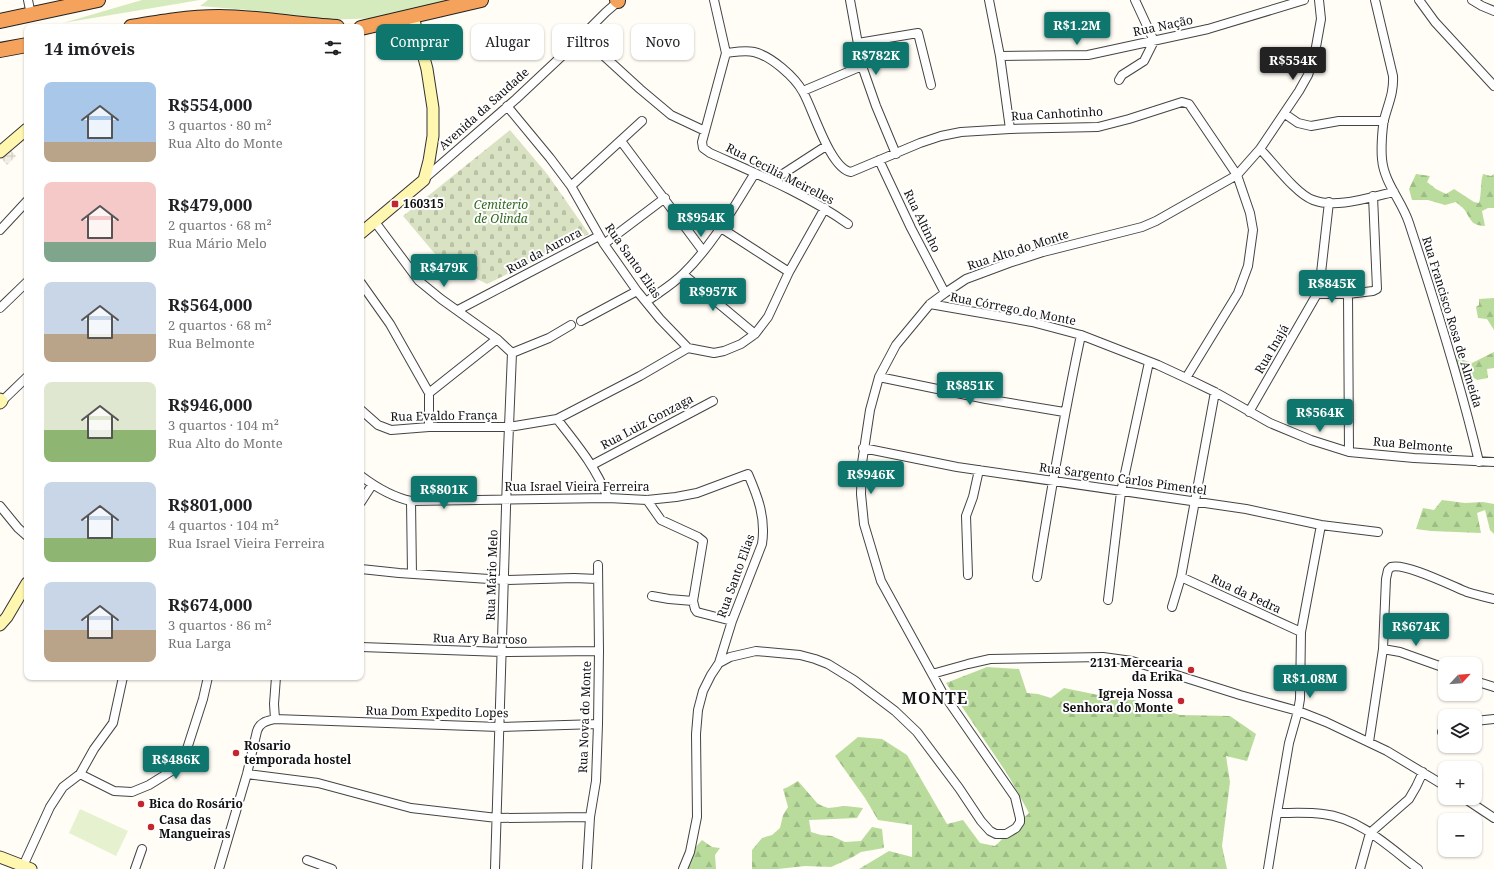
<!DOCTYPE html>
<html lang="pt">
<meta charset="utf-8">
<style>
:root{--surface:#fff;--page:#f2f2f2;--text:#202124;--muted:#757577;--accent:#0f766e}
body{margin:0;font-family:"Noto Serif",serif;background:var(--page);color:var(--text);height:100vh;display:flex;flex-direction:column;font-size:15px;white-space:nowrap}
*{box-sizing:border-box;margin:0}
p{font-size:13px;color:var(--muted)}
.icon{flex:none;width:22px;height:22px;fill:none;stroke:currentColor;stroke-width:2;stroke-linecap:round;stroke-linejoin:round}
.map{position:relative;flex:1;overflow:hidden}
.side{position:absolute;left:24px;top:24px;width:340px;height:656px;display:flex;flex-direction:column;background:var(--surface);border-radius:8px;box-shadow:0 1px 3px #0004}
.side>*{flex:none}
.hud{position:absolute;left:376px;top:24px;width:380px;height:36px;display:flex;gap:8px}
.needle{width:26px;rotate:64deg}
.fabs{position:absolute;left:1438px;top:657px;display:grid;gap:8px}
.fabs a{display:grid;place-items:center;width:44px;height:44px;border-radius:8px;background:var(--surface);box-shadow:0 1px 3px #0004;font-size:20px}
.price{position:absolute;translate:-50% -34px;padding:0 9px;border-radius:4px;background:var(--accent);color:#fff;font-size:13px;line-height:26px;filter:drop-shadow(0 1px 2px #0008)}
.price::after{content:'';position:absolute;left:50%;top:24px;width:12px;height:9px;margin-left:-6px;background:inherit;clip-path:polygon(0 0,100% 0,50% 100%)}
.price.current{background:#222;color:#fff}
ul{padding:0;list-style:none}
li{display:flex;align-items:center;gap:12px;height:100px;padding:0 20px}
li span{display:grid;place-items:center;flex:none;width:112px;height:80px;border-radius:8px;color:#555}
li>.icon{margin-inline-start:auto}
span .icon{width:48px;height:48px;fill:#fffc;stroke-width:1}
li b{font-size:17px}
h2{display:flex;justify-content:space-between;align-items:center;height:48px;padding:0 20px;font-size:17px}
.chip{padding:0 14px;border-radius:8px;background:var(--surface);box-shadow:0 1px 3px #0004;font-size:14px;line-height:36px}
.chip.current{background:var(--accent);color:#fff}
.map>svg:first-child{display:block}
.grass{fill:#d5ebbd}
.forest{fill:url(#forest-firs)}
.cemetery{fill:url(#cemetery-stones)}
.pitch{fill:#e6f2cf}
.plaza{fill:url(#plaza-grid)}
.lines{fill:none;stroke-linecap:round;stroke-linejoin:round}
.street-casing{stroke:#444;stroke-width:10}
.secondary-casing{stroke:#333;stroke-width:13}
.highway-casing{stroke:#222;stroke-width:16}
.street{stroke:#fff;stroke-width:8}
.secondary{stroke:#fff6b0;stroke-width:11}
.highway{stroke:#f5a25d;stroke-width:14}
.poi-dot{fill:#c4262e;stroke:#fff;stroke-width:1.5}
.labels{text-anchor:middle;stroke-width:4;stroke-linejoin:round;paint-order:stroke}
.street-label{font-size:12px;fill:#111;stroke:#fff}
.poi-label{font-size:12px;font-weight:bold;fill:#111;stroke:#fff;text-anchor:start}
.park-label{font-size:12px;font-style:italic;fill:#2f6b1f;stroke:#fff}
.district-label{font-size:16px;font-weight:bold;letter-spacing:1px;fill:#111;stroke:#fff}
</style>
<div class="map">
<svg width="1494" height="869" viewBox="0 0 1494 869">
<defs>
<pattern id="forest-firs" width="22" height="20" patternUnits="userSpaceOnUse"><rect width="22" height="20" fill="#b9dc9c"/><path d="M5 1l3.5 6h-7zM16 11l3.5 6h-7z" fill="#9ebc85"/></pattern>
<pattern id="cemetery-stones" width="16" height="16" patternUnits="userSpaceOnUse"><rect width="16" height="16" fill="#d9e3c4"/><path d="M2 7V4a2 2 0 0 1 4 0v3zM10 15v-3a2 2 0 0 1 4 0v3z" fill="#b9c2a7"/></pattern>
<pattern id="plaza-grid" width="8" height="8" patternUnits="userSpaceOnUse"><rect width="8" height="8" fill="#f1ede2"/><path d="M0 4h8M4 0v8" fill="none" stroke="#cecac1"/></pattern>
</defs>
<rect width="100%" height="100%" fill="#fffdf5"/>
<path class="grass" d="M 142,0 L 200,0 L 63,23 Z
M 208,0 L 455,0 L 382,18 L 321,20 L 259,11 L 200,6 Z"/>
<path class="forest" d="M 1416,174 L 1430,176 L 1427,182 L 1436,189 L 1446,194 L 1454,189 L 1474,202 L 1479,203 C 1482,192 1480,183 1483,174 L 1491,176 L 1494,174 L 1494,208 L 1488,208 L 1482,211 L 1485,226 C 1472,225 1472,222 1466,212 C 1464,208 1459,205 1456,202 L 1445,205 L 1428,200 L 1412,200 L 1409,189 Z
M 1494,298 L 1494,330 L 1487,319 L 1478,318 L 1476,307 L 1479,305 L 1479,299 Z
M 1494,352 L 1494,368 L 1487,369 L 1488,378 L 1477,380 L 1471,376 L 1463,380 L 1459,374 L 1455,357 L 1472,363 Z
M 1442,500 L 1465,503 L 1483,502 L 1494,504 L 1494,534 L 1490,530 L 1485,510 L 1477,513 L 1481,533 L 1431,531 L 1416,529 L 1423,508 L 1434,510 Z
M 987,667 L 1019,669 L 1027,693 L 1038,694 L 1051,698 L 1064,688 L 1103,696 L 1134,700 L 1180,715 L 1230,716 L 1256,734 L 1247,761 L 1226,756 L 1230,782 L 1222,846 L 1227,869 L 859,869 L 889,851 L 912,857 L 912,825 L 878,820 L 865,798 L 835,756 L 858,737 L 882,739 L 907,755 L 947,824 L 963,820 L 980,843 L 995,846 L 1029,813 L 1008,775 L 946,683 Z
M 798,781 L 818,804 L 828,808 L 846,806 L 863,808 L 857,818 L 809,820 L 811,832 L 821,835 L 832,836 L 845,842 L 861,841 L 872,827 L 882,829 L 884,848 L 861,852 L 851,858 L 831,867 L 805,866 L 778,869 L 752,869 L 752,850 L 762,838 L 772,835 L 780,828 L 783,815 L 788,807 L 783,789 L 788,787 Z
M 702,840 L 712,847 L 720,848 L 715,855 L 716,869 L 685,869 L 693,850 Z"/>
<path class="cemetery" d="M 510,130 L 548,175 L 589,234 L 487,284 L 441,261 L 403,216 Z"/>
<path class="pitch" d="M 80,809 L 128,831 L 116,856 L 69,833 Z"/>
<path class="plaza" d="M 7,146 L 16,156 L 7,165 L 0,157 Z"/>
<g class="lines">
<defs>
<path id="street" d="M 28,0 L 31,15
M 714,0 L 726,53 L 702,142 L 703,148 L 710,153 C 757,174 806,194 848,224
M 850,0 L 862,66 L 876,106 L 896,154
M 989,0 L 1000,56 L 1010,129
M 1375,0 L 1393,76 C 1394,93 1388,104 1384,120 C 1382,130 1381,149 1382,159 C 1384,183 1402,201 1409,223 C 1435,302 1460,381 1479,462
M 1419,0 L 1435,22 L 1494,86
M 1472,0 L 1482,6 L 1494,11
M 582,36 L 640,89 L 671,115 L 705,131
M 858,43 L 918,33 L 931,85
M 726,53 C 735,52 745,50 754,52 C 771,56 795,77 803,92 C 813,109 830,169 851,172 L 920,143 L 941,136 L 961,132 L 1010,129 L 1098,127 L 1129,119 L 1182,102 L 1189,104 L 1237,175 L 1250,213 L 1253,230 L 1248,266 L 1238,293 L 1186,378
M 1000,56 L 1088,55 L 1208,29 L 1304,0
M 1119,80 L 1122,75 L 1144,61 L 1154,41 L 1135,0
M 803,91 L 862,66
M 507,106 L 550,158 L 571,186 L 604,244 L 637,291 L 660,319 L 688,348 L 714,353 L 724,351 L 741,344 L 755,334 L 768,317 L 789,272 L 825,208
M 1285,114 L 1298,123 L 1311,126 L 1339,121 L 1384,121
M 621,141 L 703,251
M 1260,149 C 1273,162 1296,194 1313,200 C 1336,209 1370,197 1394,192
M 879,160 L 911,228 L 945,293
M 424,179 L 516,99 L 564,54 L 606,12 L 620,0
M 772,181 L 826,146
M 571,186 L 642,121
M 375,222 L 419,281 L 441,299 L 497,339 L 512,353 L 507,475 L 495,869
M 721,228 L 789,272
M 0,230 L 27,201
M 604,244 L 665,198
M 683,274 L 755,334
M 361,283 L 390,324 L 429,393 L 429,427
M 1317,294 L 1348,294
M 646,302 C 658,293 672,285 683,274 C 713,245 733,208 755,173
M 930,304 L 1032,322 L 1081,335 L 1158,365 L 1186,378 L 1215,392 L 1270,423 L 1311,440 L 1349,452 L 1414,458 L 1494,462
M 0,308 L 27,282
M 458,310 L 599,236
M 581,321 L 637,291
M 512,353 L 549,338 L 571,325
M 879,377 L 986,399 L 1064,412
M 429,393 L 497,339
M 2,401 L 27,377
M 361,410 L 378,425 L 391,430 L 429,427 L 509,427 L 557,419 L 640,376 L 688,348
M 1249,412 L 1317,294 L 1320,282 L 1329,202
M 557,419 C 578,446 595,466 608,498
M 863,448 L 957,467 L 1246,509 L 1321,525 L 1378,532
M 1349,452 L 1348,294 L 1373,291 L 1377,289 L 1373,196
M 592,465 L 713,401
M 361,476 C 377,488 392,497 411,501 L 608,498 L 647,500 L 676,497 L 697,493 L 748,474 C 758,497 766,518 762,544 L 732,621 L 719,663
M 647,500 L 661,520 L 698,537 L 703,541 L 693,601 L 669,599 L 652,596
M 411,501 L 412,574
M 361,502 L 372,485
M 0,506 L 18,528 L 27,536
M 361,569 L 399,573 L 504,580 L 574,578 L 598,579
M 968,575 L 966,516 L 973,497 L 979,470
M 1037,577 C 1050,496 1064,415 1081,335
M 1181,577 L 1301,632
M 1108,600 L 1121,492 L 1149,362
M 693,601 L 695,609 L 697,612 L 732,621
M 1172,607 L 1181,577 L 1215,392
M 361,647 L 502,652 L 599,651
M 1383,649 L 1400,652 L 1445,668
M 932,674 L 968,664 L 990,659 L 1103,657 L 1132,661 L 1240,695 L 1298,711 L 1326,722 L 1387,751 L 1445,786
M 1475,681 L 1494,687
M 275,719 L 274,704 L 276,677
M 1475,721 L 1494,719
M 1442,732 L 1445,730
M 1369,742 L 1383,649 L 1386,579 L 1388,570 L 1391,567 C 1404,562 1452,586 1467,592 C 1476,595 1485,597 1494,599
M 80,774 L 114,791 L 132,792 L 149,785 L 173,770 L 185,755 L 203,699 L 208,677
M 247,774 L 318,783 L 411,808 L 497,818 L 590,817
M 1464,798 L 1494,818
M 1277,813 C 1292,813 1308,812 1323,814 C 1360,818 1390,848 1418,869
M 307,860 L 332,869
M 23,866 L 50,807 L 63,787 L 80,774 L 94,749 L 113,723 L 123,677
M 135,869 L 142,849
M 219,869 L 247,774 L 257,731 C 260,722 267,721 275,719 L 499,727 L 598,724
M 587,869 L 590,817 L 596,781 L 598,724 L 599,651 L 598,565
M 683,869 L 690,852 L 697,817 L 696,734 L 698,710 L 703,691 L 711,675 L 719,663 L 730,657 L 756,651 L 800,655 L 815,659 L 828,664 L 854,680 L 895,711 L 917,732 L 959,788 L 981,821 L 990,831 L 996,834 L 1006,834 L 1016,828 L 1020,822 L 1020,818 L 1015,797 L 942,692 L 881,581 L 864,524 L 861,494 L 862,463 L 870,410 L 879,377 L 896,345 L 930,304 L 945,293 L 966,279 L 1009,263 L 1043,252 L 1142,227 L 1156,221 L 1237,175 L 1260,149 L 1299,91 L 1308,75 L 1314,58 L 1321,19 L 1319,0
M 1268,869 L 1277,813 L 1289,743 L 1298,711 L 1300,699 L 1301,632 L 1321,525
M 1360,869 L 1370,833 L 1409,799 L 1416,787 L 1423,772"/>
<path id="secondary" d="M 0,152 L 27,129
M 361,233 L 424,180 L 429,161 L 433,136 L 433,108 L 427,69 L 413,17
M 0,399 L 2,401 L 0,403
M 0,625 L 7,617 L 27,583
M 0,857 L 31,869"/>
<path id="highway" d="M 617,0 L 618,1
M 0,21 L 98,0
M 131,27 C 160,22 189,17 219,17 C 258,17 298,25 337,27
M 361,28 L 481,0
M 0,50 L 27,45"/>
</defs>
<use href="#street" class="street-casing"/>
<use href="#secondary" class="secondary-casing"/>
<use href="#highway" class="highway-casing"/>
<use href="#street" class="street"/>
<use href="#secondary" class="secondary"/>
<use href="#highway" class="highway"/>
</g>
<g class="poi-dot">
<rect x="391" y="200" width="8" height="8" rx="2"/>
<circle cx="1191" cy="670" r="4"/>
<circle cx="1181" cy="701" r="4"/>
<circle cx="236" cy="753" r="4"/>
<circle cx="141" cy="804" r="4"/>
<circle cx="151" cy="827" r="4"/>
</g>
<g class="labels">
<g class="street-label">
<text transform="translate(1163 26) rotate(-12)" y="4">Rua Nação</text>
<text transform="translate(484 109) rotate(-42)" y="4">Avenida da Saudade</text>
<text transform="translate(1057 114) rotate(-3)" y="4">Rua Canhotinho</text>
<text transform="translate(780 174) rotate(27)" y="4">Rua Cecilia Meirelles</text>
<text transform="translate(922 221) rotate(64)" y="4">Rua Altinho</text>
<text transform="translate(1018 250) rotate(-18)" y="4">Rua Alto do Monte</text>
<text transform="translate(544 251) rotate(-28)" y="4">Rua da Aurora</text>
<text transform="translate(633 261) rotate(55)" y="4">Rua Santo Elias</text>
<text transform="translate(1013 309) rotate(11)" y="4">Rua Córrego do Monte</text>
<text transform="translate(1452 322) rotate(73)" y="4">Rua Francisco Rosa de Almeida</text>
<text transform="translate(1272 349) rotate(-60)" y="4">Rua Inajá</text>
<text transform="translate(444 416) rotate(-1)" y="4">Rua Evaldo França</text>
<text transform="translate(647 422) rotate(-28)" y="4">Rua Luiz Gonzaga</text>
<text transform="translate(1413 445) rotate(5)" y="4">Rua Belmonte</text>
<text transform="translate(1123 479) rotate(8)" y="4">Rua Sargento Carlos Pimentel</text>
<text x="577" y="491">Rua Israel Vieira Ferreira</text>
<text transform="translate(492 575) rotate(-88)" y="4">Rua Mário Melo</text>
<text transform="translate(736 576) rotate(-70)" y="4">Rua Santo Elias</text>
<text transform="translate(1246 594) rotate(25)" y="4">Rua da Pedra</text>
<text transform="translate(480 639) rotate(1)" y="4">Rua Ary Barroso</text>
<text transform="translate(437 712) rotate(1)" y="4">Rua Dom Expedito Lopes</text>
<text transform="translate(585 717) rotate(-88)" y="4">Rua Nova do Monte</text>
</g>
<g class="poi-label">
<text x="403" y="208">160315</text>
<text x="1183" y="667" text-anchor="end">2131 Mercearia<tspan x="1183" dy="14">da Erika</tspan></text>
<text x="1173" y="698" text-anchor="end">Igreja Nossa<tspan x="1173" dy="14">Senhora do Monte</tspan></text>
<text x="244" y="750">Rosario<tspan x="244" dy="14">temporada hostel</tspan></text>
<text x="149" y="808">Bica do Rosário</text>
<text x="159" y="824">Casa das<tspan x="159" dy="14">Mangueiras</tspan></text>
</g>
<g class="park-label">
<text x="501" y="209">Cemiterio<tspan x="501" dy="14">de Olinda</tspan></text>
</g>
<g class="district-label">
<text x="935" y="704">MONTE</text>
</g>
</g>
</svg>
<div class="fabs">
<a><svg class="needle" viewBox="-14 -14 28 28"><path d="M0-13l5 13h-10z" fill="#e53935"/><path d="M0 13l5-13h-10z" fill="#757577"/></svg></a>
<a><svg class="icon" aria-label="layers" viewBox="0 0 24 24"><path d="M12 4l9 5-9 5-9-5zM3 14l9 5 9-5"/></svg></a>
<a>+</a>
<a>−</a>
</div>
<b class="price" style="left:1077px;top:46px">R$1.2M</b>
<b class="price" style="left:876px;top:76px">R$782K</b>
<b class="price current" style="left:1293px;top:81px">R$554K</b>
<b class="price" style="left:701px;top:238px">R$954K</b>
<b class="price" style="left:444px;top:288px">R$479K</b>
<b class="price" style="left:1332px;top:304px">R$845K</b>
<b class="price" style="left:713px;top:312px">R$957K</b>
<b class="price" style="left:970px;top:406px">R$851K</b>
<b class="price" style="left:1320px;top:433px">R$564K</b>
<b class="price" style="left:871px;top:495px">R$946K</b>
<b class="price" style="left:444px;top:510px">R$801K</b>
<b class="price" style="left:1416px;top:647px">R$674K</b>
<b class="price" style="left:1310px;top:699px">R$1.08M</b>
<b class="price" style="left:176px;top:780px">R$486K</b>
<div class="hud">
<a class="chip current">Comprar</a>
<a class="chip">Alugar</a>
<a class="chip">Filtros</a>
<a class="chip">Novo</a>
</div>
<section class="side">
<h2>14 imóveis<svg class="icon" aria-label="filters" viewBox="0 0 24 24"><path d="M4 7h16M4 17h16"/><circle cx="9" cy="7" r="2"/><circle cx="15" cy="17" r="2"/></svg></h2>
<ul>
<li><span style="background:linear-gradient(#a9c7e8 75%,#b9a48a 0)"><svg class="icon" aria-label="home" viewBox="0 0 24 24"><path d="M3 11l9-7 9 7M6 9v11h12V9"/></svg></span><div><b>R$554,000</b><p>3 quartos · 80 m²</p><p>Rua Alto do Monte</p></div></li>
<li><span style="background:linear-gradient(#f6c9c9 75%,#7fa58c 0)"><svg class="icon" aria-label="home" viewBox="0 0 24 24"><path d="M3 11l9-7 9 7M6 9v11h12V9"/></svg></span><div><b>R$479,000</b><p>2 quartos · 68 m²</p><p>Rua Mário Melo</p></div></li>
<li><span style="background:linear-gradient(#c9d6e8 65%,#b9a48a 0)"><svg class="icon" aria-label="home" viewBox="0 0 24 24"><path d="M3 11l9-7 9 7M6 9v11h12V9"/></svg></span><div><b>R$564,000</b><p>2 quartos · 68 m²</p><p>Rua Belmonte</p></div></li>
<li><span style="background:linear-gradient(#dfe7d0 60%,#8fb573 0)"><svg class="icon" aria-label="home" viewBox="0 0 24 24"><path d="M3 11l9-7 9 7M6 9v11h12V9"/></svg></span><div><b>R$946,000</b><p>3 quartos · 104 m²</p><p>Rua Alto do Monte</p></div></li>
<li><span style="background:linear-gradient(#c9d6e8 70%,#8fb573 0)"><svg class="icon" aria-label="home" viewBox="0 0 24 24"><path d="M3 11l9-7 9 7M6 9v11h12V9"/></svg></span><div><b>R$801,000</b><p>4 quartos · 104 m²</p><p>Rua Israel Vieira Ferreira</p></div></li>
<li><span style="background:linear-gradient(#c9d6e8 60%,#b9a48a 0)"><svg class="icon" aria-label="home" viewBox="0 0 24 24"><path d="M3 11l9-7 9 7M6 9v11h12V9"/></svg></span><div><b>R$674,000</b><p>3 quartos · 86 m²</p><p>Rua Larga</p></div></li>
</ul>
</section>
</div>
